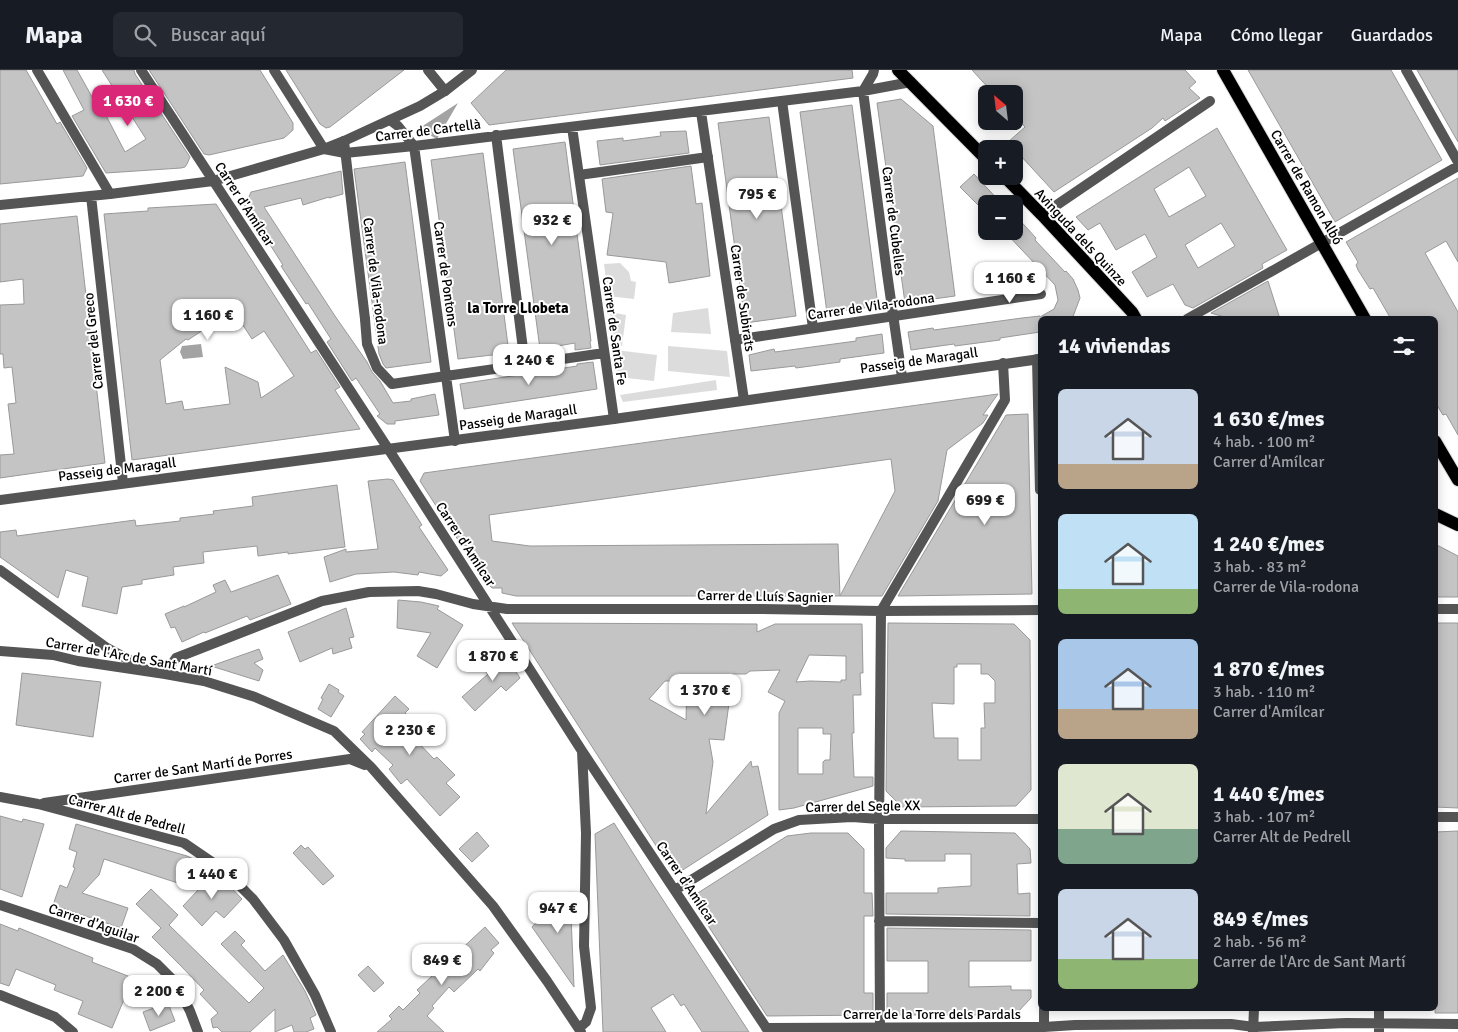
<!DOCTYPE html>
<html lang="es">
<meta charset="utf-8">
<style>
:root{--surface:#171b24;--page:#242831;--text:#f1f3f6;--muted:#9ea1a6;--line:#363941;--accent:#db2777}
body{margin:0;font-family:Signika,sans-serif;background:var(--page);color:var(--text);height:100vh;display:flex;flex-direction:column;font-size:19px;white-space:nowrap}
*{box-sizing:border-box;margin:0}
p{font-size:16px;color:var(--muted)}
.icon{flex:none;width:28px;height:28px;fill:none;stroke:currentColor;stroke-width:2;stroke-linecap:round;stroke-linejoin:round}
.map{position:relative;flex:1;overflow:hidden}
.sheet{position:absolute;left:1038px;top:246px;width:400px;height:695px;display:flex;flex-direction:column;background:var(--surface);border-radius:8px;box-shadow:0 2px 12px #0003}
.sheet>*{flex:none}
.needle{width:32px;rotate:332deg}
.tools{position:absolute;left:978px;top:15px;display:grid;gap:10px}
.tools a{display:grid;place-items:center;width:45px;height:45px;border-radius:8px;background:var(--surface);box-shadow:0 2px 12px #0003;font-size:25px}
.price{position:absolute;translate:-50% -42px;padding:0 11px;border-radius:10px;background:#fff;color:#222;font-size:16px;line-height:32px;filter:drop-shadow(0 1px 2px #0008)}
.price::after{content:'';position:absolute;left:50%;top:30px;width:15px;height:11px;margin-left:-8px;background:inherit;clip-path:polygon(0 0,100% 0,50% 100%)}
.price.selected{background:var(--accent);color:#fff}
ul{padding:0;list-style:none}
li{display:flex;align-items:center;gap:15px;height:125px;padding:0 20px}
li span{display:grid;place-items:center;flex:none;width:140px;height:100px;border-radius:8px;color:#555}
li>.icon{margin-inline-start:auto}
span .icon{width:60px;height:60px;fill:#fffc;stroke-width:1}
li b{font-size:21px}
h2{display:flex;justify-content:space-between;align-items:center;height:60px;padding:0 20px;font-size:21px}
header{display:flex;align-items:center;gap:30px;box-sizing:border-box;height:70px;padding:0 25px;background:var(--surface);border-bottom:1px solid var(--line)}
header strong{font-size:24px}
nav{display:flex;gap:28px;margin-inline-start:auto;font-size:18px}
.search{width:350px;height:45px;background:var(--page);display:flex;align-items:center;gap:12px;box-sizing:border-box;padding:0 18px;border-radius:8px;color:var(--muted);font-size:19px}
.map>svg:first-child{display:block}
.green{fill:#dcdcdc}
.water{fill:#a3a3a3}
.building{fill:#c4c4c4;stroke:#999;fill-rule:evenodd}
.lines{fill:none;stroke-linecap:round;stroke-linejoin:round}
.primary-casing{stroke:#dbdbdb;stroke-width:14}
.pedestrian{stroke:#555;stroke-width:10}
.minor{stroke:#555;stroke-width:10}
.tertiary{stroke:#555;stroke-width:10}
.primary{stroke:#000;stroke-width:12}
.labels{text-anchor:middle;stroke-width:4;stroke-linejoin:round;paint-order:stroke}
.street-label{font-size:14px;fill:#000;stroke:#fff}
.neighbourhood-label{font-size:15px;font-weight:bold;fill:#000;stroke:#fff}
</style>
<header>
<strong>Mapa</strong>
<div class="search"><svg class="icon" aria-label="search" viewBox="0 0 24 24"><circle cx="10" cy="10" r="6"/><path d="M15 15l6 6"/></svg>Buscar aquí</div>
<nav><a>Mapa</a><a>Cómo llegar</a><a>Guardados</a></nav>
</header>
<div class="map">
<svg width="1458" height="962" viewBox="0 0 1458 962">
<rect width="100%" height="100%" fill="#fff"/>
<path class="green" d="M 620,193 L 629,202 L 631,211 L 636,212 L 634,229 L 608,226 L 604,194 Z
M 708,238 L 711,264 L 671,262 L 673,243 Z
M 610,242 L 626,245 L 622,276 L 614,276 Z
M 668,276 L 727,281 L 730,307 L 668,301 Z
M 615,280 L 657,285 L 654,311 L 618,307 Z
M 716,310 L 717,320 L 623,332 L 620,325 Z"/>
<path class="water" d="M 458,33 L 437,69 L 418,59 Z
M 201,274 L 203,287 L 183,289 L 180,282 L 182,276 Z"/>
<path class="building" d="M 0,0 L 26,0 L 57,54 L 60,52 L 87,98 L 83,106 L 0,114 Z
M 63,0 L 77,0 L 96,34 L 99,32 L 125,82 L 146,69 L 102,0 L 134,0 L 135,4 L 190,87 L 187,94 L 185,97 L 181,98 L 106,103 L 72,46 L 84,40 Z
M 149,0 L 260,0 L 293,53 L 293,60 L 284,68 L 209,85 L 204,84 Z
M 286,0 L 404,0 L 330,57 L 326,58 L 320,54 Z
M 506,0 L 852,0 L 853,8 L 489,55 L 471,33 Z
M 972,0 L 1185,0 L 1196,12 L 1189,18 L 1200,28 L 1165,51 L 1163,48 L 1152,58 L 1054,122 L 1008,72 L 1025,57 L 1014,45 L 1014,24 L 994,24 Z
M 1248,0 L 1391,0 L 1442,90 L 1335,152 Z
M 1417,0 L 1458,0 L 1458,72 Z
M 901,29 L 933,56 L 955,226 L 905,233 L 877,33 Z
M 852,35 L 878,236 L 827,243 L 800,42 Z
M 769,47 L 796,246 L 745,253 L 718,53 Z
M 1217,58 L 1287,180 L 1262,194 L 1263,198 L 1193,238 L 1185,235 L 1173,214 L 1147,227 L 1132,202 L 1157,187 L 1145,164 L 1116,180 L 1100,153 L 1088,160 L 1076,147 ZM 1189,97 L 1206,126 L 1169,147 L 1154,119 ZM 1221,153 L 1235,176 L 1198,198 L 1185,175 Z
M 686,61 L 689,83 L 600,95 L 597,71 L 623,68 L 623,71 L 661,66 L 660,62 Z
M 565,72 L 591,271 L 590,272 L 591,278 L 575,280 L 575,273 L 540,279 L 513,79 Z
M 483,83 L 509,283 L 458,289 L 431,90 Z
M 405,92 L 431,292 L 386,298 L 383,294 L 379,284 L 354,99 Z
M 691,96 L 696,134 L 702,133 L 710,206 L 669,213 L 666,192 L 607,185 L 613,143 L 606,142 L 602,109 Z
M 341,101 L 343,124 L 329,128 L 329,127 L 303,135 L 301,128 L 264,137 L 335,246 L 367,292 L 372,302 L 380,311 L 393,333 L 411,331 L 411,329 L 435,324 L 439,345 L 395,351 L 395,354 L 387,354 L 377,346 L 380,344 L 356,308 L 352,311 L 327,272 L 331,269 L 308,233 L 306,234 L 281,196 L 283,195 L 260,159 L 258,160 L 244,138 L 251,122 Z
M 974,104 L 1002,134 L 979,134 L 978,135 L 960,117 Z
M 1458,108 L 1458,192 L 1446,171 L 1425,183 L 1458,242 L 1458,365 L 1446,344 L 1443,345 L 1435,332 L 1435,249 L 1391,249 L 1373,218 L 1370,219 L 1358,200 L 1356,195 L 1358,192 L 1346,172 Z
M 216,134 L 311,283 L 316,280 L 340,317 L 335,320 L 360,359 L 132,390 L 104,144 L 148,141 L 148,138 ZM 233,240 L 252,269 L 264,261 L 294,306 L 261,328 L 258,312 L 225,297 L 230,334 L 184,340 L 182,331 L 166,334 L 160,290 L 186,269 L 188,270 Z
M 1014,144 L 1036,168 L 1035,170 L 1065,202 L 1066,201 L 1073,209 L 1078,220 L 1080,228 L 1072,249 L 1040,249 L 1040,262 L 1000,268 L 1000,270 L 955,276 L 954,274 L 911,280 L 908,262 L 933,258 L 934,260 L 1022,248 L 1040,246 L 1040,247 L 1054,239 L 1058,230 L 1055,215 L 1004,161 L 1014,161 Z
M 77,146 L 105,393 L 0,408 L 0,385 L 14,384 L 8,334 L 16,333 L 12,297 L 4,298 L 3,284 L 0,284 L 0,235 L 24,234 L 23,209 L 0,212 L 0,154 Z
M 1268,211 L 1280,249 L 1231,249 L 1211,243 Z
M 882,264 L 884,283 L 840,289 L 840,292 L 796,298 L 795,296 L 751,301 L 749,285 L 774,279 L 775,282 L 856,271 L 856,268 Z
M 593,292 L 597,319 L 464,339 L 460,314 L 577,296 L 577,294 Z
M 998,324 L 983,345 L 988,345 L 983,353 L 947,380 L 938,431 L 882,526 L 516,526 L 502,523 L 502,518 L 492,518 L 485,511 L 471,489 L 466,475 L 462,476 L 420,411 L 424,403 ZM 891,389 L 895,421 L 840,526 L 838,474 L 530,476 L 492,471 L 489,445 Z
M 1028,344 L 1032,524 L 898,526 L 1006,345 Z
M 388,409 L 393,410 L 422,455 L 419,457 L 448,500 L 441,506 L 419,502 L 418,505 L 394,502 L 356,504 L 330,512 L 324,487 L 346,479 L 346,482 L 378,479 L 368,411 Z
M 337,415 L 345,477 L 288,484 L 288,482 L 258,486 L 257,476 L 203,482 L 204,493 L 173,497 L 174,505 L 142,510 L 142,514 L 122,517 L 117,544 L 82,536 L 88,507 L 66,500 L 58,528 L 0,487 L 0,462 L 16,460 L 17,466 L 135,450 L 136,456 L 180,451 L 180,448 L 214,444 L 213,441 L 253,436 L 252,427 Z
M 1435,474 L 1458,486 L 1458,527 L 1435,527 Z
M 278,505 L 291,534 L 250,550 L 247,546 L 205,563 L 204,562 L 182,572 L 175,557 L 171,558 L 165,544 L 184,536 L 184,537 L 216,522 L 213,515 L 225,510 L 231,522 Z
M 398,530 L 421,532 L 439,536 L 437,539 L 463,555 L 437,598 L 417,586 L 431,563 L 397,558 Z
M 346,538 L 354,567 L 349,568 L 352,578 L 333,584 L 332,578 L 300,592 L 288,562 Z
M 512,553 L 757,554 L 757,562 L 775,554 L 862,554 L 863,603 L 860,603 L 861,625 L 853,625 L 854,663 L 852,663 L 854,707 L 873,707 L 873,716 L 794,738 L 779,740 L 779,643 L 785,631 L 768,622 L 780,600 L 750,601 L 746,604 L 733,604 L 724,670 L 709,669 L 713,692 L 706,744 L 751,691 L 752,697 L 758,696 L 768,745 L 675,805 ZM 809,585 L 846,586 L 846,610 L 841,610 L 841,612 L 810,611 L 796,612 ZM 665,611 L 687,611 L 686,650 L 649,629 ZM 798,658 L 823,658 L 823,664 L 831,664 L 830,690 L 825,690 L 823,692 L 823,704 L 798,704 Z
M 888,553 L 1014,554 L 1030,570 L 1031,720 L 1016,736 L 902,737 L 886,721 ZM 957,594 L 981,594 L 981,604 L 988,604 L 995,611 L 995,633 L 984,633 L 985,658 L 981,658 L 981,690 L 958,690 L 958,668 L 934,668 L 932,633 L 954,634 L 954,597 L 957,597 Z
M 1435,553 L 1458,553 L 1458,738 L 1435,737 Z
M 259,579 L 263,589 L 254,593 L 263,600 L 259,611 L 211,596 Z
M 503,581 L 520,608 L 506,621 L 501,616 L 475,641 L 462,627 L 488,604 L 484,600 Z
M 22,603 L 101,612 L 93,667 L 16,655 Z
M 329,614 L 339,620 L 338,622 L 344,626 L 331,647 L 318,639 L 323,629 L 321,628 Z
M 395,626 L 409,639 L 405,643 L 416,653 L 408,662 L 434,689 L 437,687 L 455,705 L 446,713 L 460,727 L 440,746 L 407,709 L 401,714 L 389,699 L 393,695 L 375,678 L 372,682 L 360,669 L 365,664 L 362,662 Z
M 0,746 L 22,752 L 23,749 L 44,754 L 22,827 L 0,819 Z
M 614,753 L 652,813 L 749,962 L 702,962 L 684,934 L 681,936 L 673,924 L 651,938 L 666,962 L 603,962 L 595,764 Z
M 76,754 L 187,786 L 198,791 L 190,817 L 104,789 L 99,805 L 82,823 L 128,838 L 121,858 L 53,835 L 60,815 L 67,818 L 75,798 L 73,797 L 77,782 L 69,779 Z
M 901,761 L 1015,763 L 1030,779 L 1031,793 L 1017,794 L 1018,824 L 1030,823 L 1030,846 L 886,844 L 886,823 L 938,823 L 938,818 L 971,816 L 971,784 L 945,784 L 945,791 L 905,791 L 905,789 L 886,788 L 886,778 Z
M 1458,761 L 1458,943 L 1435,943 L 1435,762 Z
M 477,762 L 489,776 L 472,792 L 459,779 Z
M 811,763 L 848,763 L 864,779 L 864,823 L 872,823 L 873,846 L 864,846 L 864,923 L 873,923 L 873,945 L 767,946 L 690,828 L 787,766 Z
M 301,775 L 305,779 L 308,777 L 334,806 L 323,815 L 293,783 Z
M 215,802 L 223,809 L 242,829 L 224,848 L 216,841 L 202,856 L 183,836 Z
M 151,819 L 178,845 L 169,855 L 249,933 L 264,918 L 221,874 L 235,861 L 245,871 L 241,875 L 265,901 L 283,885 L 305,921 L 316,945 L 310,948 L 314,959 L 306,962 L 294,962 L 292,955 L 275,962 L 275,939 L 250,962 L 222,962 L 217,957 L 213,958 L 211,949 L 218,943 L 200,924 L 204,920 L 181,896 L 152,867 L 161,858 L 136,834 Z
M 570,822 L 574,917 L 532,857 L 553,834 Z
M 0,854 L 18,861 L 19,858 L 73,880 L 93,888 L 92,892 L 133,908 L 112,958 L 78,944 L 83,931 L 54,920 L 56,915 L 16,899 L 9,916 L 0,913 Z
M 485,857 L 499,873 L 491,880 L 494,883 L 480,901 L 478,899 L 454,922 L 449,917 L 432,936 L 434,938 L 427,946 L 444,962 L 377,962 L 392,949 L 389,946 L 399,936 L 403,940 L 420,923 L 417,920 Z
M 887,858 L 1031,860 L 1031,891 L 969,891 L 969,917 L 1011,916 L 1011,920 L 1031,920 L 1031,928 L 1015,945 L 887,945 L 887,923 L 928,923 L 928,891 L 887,891 Z
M 368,896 L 384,913 L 374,922 L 358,905 Z
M 168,933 L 175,951 L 150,961 L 143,942 Z"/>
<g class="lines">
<defs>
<path id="primary" d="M 898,0 L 986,89
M 1223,0 L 1365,249
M 1004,106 L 1042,145 L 1132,242 L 1136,249
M 1435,371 L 1458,410
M 1435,444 L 1458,455"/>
</defs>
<use href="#primary" class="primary-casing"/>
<path class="pedestrian" d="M 37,0 L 110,124
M 782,31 L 813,258
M 324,79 L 345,83 L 414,76
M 579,105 L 708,87
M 365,249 L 367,274 L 377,298 L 392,314 L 446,306
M 735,270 L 1041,224"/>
<path class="minor" d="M 141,0 L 389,380 L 582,681 L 769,962
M 274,0 L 324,79
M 428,0 L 445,21
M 874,0 L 873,4 L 863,21 L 887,203 L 902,307
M 1406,0 L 1458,92
M 701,42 L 744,330
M 390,50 L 398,56 L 414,76 L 455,371
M 572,57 L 614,349
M 496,65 L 525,295
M 344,71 L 365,249
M 414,76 L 863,21 L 911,12
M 91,126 L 123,413
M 0,135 L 110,124 L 213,111
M 1042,145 L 1210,31
M 1187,249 L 1458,96
M 1037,289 L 1040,420
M 446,306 L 604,283
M 0,500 L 107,578 L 137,594 L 145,599
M 1435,539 L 1458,539
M 0,581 L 53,585 L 78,591 L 165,604 L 204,611 L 255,627 L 334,661 L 371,697 L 493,836 L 547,911 L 581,962
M 165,604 L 176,588 L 322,531 L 369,522 L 418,521 L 436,524 L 473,534 L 507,539 L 762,539 L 881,541 L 1040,540
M 0,727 L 38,734 L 184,773 L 225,801 L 253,829 L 284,870 L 315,925 L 331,962
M 44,733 L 343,690 L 350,689 L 365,695
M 1435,747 L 1458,747
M 675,820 L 774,759 L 799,750 L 852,747 L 879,749 L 1040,749
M 0,835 L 133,879 L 157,894 L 176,913 L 190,941 L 198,962
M 879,851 L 1040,853
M 0,925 L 55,947 L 73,962
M 1044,939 L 1044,962
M 880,957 L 879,759 L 881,541 L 1005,330 L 1003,293
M 579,958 L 586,952 L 591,938 L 584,876 L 586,763 L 582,681
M 766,958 L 1044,957 L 1075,955 L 1231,954 L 1254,957 L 1346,953 L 1458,954
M 1379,962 L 1379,939"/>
<path class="tertiary" d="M 213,111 L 324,79 L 344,71 L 420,36 L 445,21 L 472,0
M 0,430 L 614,349 L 1040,289
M 1253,962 L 1254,939"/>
<use href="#primary" class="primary"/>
</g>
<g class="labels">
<g class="street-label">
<text transform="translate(428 60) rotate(-7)" y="5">Carrer de Cartellà</text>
<text transform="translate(1307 117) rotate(60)" y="5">Carrer de Ramon Albó</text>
<text transform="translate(245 134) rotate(57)" y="5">Carrer d'Amílcar</text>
<text transform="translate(894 151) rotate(83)" y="5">Carrer de Cubelles</text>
<text transform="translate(1081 167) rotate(47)" y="5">Avinguda dels Quinze</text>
<text transform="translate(446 204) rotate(82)" y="5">Carrer de Pontons</text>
<text transform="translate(376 211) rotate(83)" y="5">Carrer de Vila-rodona</text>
<text transform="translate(743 228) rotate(82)" y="5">Carrer de Subirats</text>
<text transform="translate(871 236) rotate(-8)" y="5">Carrer de Vila-rodona</text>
<text transform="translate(615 261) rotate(82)" y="5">Carrer de Santa Fe</text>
<text transform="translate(93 271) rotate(-96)" y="5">Carrer del Greco</text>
<text transform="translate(919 290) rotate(-8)" y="5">Passeig de Maragall</text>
<text transform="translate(518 347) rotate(-8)" y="5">Passeig de Maragall</text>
<text transform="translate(117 399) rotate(-7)" y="5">Passeig de Maragall</text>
<text transform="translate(466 474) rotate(57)" y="5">Carrer d'Amílcar</text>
<text transform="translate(765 526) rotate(1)" y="5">Carrer de Lluís Sagnier</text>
<text transform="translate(129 586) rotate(10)" y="5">Carrer de l'Arc de Sant Martí</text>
<text transform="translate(203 696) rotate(-8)" y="5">Carrer de Sant Martí de Porres</text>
<text transform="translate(863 736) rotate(-1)" y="5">Carrer del Segle XX</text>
<text transform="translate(127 744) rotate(15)" y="5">Carrer Alt de Pedrell</text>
<text transform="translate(687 813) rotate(56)" y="5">Carrer d'Amílcar</text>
<text transform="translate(94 853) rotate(19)" y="5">Carrer d'Aguilar</text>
<text x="932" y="949">Carrer de la Torre dels Pardals</text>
</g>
<g class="neighbourhood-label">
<text x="518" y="243">la Torre Llobeta</text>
</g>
</g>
</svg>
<div class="tools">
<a><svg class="needle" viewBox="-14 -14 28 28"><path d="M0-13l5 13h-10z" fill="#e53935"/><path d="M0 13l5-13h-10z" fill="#9ea1a6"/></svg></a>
<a>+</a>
<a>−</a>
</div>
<b class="price selected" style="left:128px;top:57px">1 630 €</b>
<b class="price" style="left:757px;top:150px">795 €</b>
<b class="price" style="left:552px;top:176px">932 €</b>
<b class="price" style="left:1010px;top:234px">1 160 €</b>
<b class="price" style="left:208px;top:271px">1 160 €</b>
<b class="price" style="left:529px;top:316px">1 240 €</b>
<b class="price" style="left:985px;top:456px">699 €</b>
<b class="price" style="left:493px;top:612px">1 870 €</b>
<b class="price" style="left:705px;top:646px">1 370 €</b>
<b class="price" style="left:410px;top:686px">2 230 €</b>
<b class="price" style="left:212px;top:830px">1 440 €</b>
<b class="price" style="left:558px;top:864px">947 €</b>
<b class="price" style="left:442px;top:916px">849 €</b>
<b class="price" style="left:159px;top:947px">2 200 €</b>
<section class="sheet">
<h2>14 viviendas<svg class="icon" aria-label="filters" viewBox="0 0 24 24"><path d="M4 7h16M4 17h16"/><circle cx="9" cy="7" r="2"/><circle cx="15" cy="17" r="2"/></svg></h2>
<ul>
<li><span style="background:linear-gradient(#c9d6e8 75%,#b9a48a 0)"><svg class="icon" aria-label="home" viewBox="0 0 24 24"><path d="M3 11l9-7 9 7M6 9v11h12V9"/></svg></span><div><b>1 630 €/mes</b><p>4 hab. · 100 m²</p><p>Carrer d'Amílcar</p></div></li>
<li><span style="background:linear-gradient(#bfe0f5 75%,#8fb573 0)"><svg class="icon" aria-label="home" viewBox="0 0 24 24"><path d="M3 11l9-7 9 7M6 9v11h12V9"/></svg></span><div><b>1 240 €/mes</b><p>3 hab. · 83 m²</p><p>Carrer de Vila-rodona</p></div></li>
<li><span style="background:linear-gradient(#a9c7e8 70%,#b9a48a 0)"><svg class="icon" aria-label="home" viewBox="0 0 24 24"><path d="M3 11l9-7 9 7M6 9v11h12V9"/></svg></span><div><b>1 870 €/mes</b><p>3 hab. · 110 m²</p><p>Carrer d'Amílcar</p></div></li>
<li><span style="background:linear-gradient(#dfe7d0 65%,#7fa58c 0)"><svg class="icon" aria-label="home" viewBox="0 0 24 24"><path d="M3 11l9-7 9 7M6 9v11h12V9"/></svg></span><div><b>1 440 €/mes</b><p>3 hab. · 107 m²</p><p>Carrer Alt de Pedrell</p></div></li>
<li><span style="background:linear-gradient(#c9d6e8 70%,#8fb573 0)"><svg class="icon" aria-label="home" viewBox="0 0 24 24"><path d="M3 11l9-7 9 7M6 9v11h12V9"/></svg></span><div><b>849 €/mes</b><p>2 hab. · 56 m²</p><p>Carrer de l'Arc de Sant Martí</p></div></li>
</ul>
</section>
</div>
